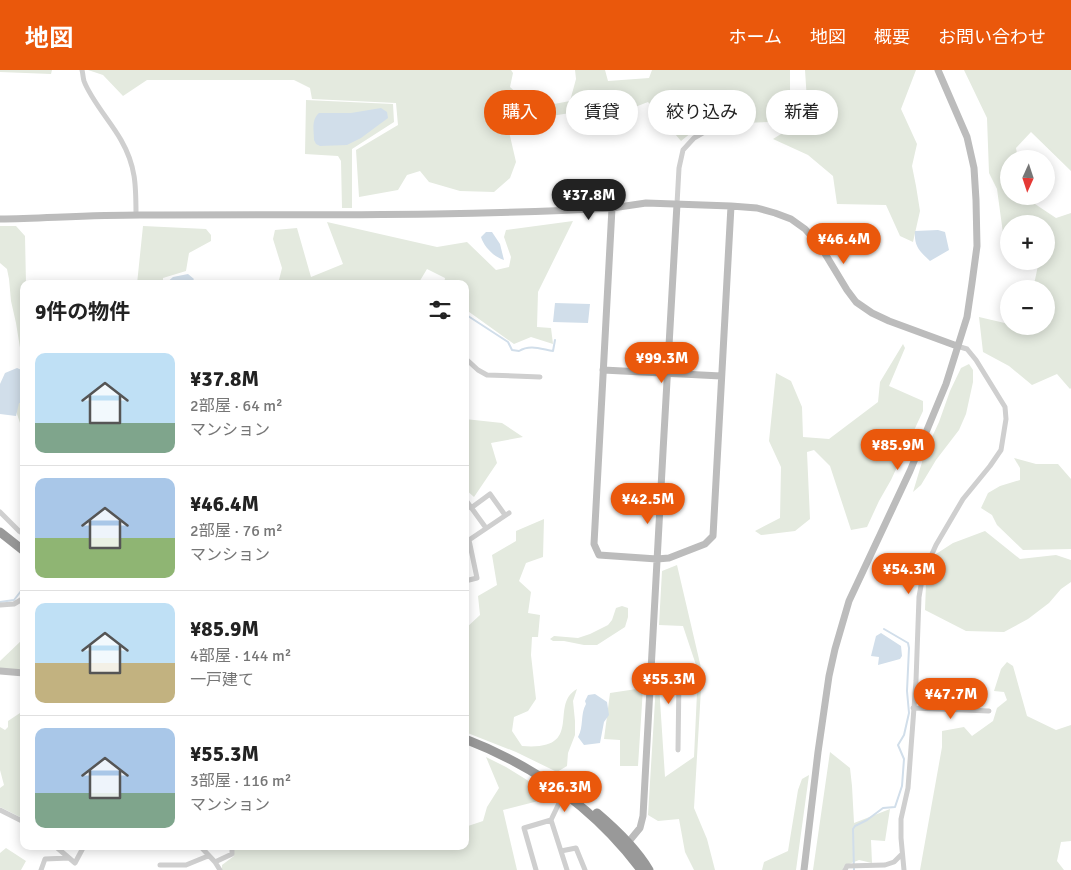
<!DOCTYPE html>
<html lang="ja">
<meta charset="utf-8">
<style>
:root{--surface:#fff;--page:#f6f6f6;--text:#222;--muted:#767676;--line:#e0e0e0;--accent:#ea580c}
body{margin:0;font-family:Signika,"Noto Sans JP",sans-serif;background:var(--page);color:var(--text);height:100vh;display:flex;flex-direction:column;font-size:19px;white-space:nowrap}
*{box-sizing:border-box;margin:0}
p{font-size:16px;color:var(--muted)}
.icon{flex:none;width:28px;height:28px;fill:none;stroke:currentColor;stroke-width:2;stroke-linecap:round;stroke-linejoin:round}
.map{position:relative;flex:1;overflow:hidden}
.details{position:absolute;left:20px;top:210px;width:449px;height:570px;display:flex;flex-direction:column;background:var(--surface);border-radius:10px;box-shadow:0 2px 12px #0003}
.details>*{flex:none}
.banner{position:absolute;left:484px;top:20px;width:475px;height:45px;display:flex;gap:10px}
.needle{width:32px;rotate:183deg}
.controls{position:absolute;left:1000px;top:80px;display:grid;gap:10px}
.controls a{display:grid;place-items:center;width:55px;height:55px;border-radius:50%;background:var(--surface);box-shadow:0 2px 12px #0003;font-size:25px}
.price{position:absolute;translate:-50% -42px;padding:0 11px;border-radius:18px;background:var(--accent);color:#fff;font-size:16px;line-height:32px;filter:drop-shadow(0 1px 2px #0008)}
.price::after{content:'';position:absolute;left:50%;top:30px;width:15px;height:11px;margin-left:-8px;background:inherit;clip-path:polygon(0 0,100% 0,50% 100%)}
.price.current{background:#222;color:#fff}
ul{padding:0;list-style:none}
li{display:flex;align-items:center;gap:15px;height:125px;padding:0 15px}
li+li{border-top:1px solid var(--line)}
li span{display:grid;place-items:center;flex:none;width:140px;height:100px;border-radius:10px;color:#555}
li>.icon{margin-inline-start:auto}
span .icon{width:60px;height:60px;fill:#fffc;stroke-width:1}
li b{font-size:21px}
h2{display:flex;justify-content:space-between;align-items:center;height:60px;padding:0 15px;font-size:21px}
.tag{padding:0 18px;border-radius:22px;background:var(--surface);box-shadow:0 2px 12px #0003;font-size:18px;line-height:45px}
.tag.current{background:var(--accent);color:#fff}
header{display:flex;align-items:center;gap:30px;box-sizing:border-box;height:70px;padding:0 25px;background:var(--accent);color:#fff}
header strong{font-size:24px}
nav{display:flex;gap:28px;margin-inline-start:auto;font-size:18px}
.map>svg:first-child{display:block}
.green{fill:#e4eadf}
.water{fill:#d1deea}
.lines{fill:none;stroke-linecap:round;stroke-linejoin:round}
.stream{stroke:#d1deea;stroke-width:2}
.street{stroke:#cfcfcf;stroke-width:5}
.secondary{stroke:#bcbcbc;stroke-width:7}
.highway{stroke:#999;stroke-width:9}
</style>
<header>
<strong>地図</strong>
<nav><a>ホーム</a><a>地図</a><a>概要</a><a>お問い合わせ</a></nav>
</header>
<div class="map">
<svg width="1071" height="800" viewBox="0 0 1071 800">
<rect width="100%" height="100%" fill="#fff"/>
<path class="green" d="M 0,0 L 52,0 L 51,4 L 0,2 Z
M 88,0 L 511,0 L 513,3 L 510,17 L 533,38 L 570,31 L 576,9 L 575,0 L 605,0 L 608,11 L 649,8 L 652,0 L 790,0 L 790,33 L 770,52 L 702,54 L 681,71 L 648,32 L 614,45 L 583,41 L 507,53 L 516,92 L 510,108 L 494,122 L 460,121 L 429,112 L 420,101 L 407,105 L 398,120 L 359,127 L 356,80 L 398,55 L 396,33 L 312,29 L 310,18 L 294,10 L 147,10 L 123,26 L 103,5 Z
M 805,0 L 916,0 L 901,39 L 917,74 L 912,96 L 916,116 L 920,141 L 913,172 L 900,166 L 886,135 L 837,134 L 833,106 L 808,85 L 773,69 L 797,54 L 807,31 Z
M 964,0 L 1071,0 L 1071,101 L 1031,62 L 1016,78 L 1018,89 L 1009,89 L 1009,126 L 1025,126 L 1026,128 L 1056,148 L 1071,143 L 1071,318 L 1070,319 L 1057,304 L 1032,315 L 1009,296 L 983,282 L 979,247 L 1009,254 L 1009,256 L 1046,256 L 1046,219 L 1033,219 L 1039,191 L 1046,191 L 1046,154 L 1009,154 L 1009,175 L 1005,178 L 997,119 L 989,103 L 987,48 Z
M 306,30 L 393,34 L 394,52 L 352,79 L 352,138 L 342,138 L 341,91 L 338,86 L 305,84 Z
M 573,151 L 538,222 L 537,257 L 551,258 L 553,274 L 531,267 L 514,274 L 465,239 L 465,214 L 444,214 L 445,208 L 427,199 L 418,214 L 278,214 L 282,198 L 273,169 L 275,160 L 297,158 L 311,207 L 343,194 L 327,152 L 437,177 L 467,172 L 496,200 L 509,197 L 511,187 L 504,167 L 506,160 Z
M 0,156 L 16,156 L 25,166 L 26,214 L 24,214 L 24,365 L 16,341 L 23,298 L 21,284 L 16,253 L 11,231 L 9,209 L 7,199 L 0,193 Z
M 143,156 L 206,159 L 211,165 L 211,171 L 189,183 L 186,201 L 163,208 L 163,214 L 137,214 Z
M 903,274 L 905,278 L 889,316 L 923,331 L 923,341 L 891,410 L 879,431 L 867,457 L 851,460 L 830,396 L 814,380 L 807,382 L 810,449 L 795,461 L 761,465 L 755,461 L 780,448 L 781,397 L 769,371 L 776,303 L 791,311 L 802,337 L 803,367 L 829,369 L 878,332 L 880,312 Z
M 969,294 L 973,300 L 973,312 L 966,344 L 959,360 L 936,390 L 921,415 L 913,422 L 925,382 L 939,352 L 950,321 L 961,298 Z
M 465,349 L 502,353 L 523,367 L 491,373 L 497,393 L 474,427 L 465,419 Z
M 1014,388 L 1036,394 L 1058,394 L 1071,409 L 1071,479 L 1023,480 L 997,455 L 992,445 L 981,438 L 988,423 L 1000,416 L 1020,410 L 1020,398 Z
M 544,449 L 543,487 L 526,493 L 519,511 L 531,522 L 528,543 L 540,545 L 538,567 L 532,567 L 531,585 L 536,629 L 528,641 L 514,647 L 512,661 L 522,676 C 586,681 548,635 577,619 L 573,631 L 575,651 L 575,665 L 568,683 L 567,696 L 557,702 L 516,682 L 465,662 L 465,559 L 480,545 L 478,526 L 497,515 L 492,485 L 516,471 L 516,461 Z
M 985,461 L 1020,489 L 1056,485 L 1071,490 L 1071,512 L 1061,519 L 1049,533 L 1028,549 L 1004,562 L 966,561 L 925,540 L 926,514 L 936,484 L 953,473 Z
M 677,495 L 702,602 L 694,738 L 707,769 L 715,800 L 694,800 L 685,782 L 679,749 L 658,751 L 648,745 L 656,614 L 659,615 L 665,707 L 694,687 L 698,601 L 683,556 L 659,555 L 662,501 Z
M 622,536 L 628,538 L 628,547 L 625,557 L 597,575 L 584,575 L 564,571 L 553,571 L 550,569 L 554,566 L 578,568 L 590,564 L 608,555 L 612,550 L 616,538 Z
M 24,566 L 24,599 L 0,599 L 0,591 L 22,570 Z
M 1007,592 L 1013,596 L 1027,646 L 1056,660 L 1071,655 L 1071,771 L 1061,772 L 1057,791 L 1064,800 L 920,800 L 942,677 L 942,661 L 964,657 L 972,666 L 993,651 L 997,638 L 1007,630 L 1004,622 L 994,621 L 1001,599 Z
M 643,618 L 638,696 L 620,696 L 620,670 L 604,669 L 610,623 Z
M 20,643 L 24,644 L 24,749 L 0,737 L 0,718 L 4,715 L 0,700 L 0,657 L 5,660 L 8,657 L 8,651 Z
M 830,682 L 850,698 L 852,716 L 854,753 L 890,739 L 885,771 L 871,770 L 872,793 L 859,790 L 844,796 L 843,800 L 813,800 Z
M 486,687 L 506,697 L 527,710 L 550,728 L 503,740 L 517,800 L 222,800 L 222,795 L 234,786 L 234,776 L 465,776 L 465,757 L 483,751 L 487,737 L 499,718 Z
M 809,705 L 796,800 L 762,800 L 764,792 L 788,781 L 798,720 L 802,709 Z
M 6,778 L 26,791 L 21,800 L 0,800 L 0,783 Z"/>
<path class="water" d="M 381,38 L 387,42 L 388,48 L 361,68 L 347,75 L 320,76 L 316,74 L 314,70 C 314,61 311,50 319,43 L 351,43 Z
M 938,160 L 945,162 L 949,180 L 930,191 C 919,181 914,176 915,161 Z
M 486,162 L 492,162 L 500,174 L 504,190 C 494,187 484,177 481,167 Z
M 188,204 L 194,209 L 190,214 L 165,214 L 173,207 Z
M 555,233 L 590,234 L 588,253 L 553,252 Z
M 17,298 L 24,301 L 24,331 L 22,333 L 19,333 L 16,346 L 0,344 L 0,314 L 5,303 Z
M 881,563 L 901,576 L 902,586 L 900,589 L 878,595 L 879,587 L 871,586 L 876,566 Z
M 595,624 L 607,632 L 609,645 L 604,652 L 600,673 L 584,675 L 578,667 C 584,657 580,644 586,634 L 585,631 L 588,625 Z"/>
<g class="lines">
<path class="stream" d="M 192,211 L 195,214
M 465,244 L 508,272 L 512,280 L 519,281 C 530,274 541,279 553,281 L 555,270
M 0,532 L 14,530 L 21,521
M 854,800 L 853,759 L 855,756 L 867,750 L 883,738 L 895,737 L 902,716 L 904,689 L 898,675 L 904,665 L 909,643 L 907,621 L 909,578 L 908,573 L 884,559"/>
<path class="street" d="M 82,0 C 83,4 83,8 84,11 C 91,30 111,52 121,70 C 136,96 136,116 136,145
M 677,134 L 679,98 L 683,80 L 694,68 L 708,60 L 725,58
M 465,288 L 478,300 L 487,305 L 540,307
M 465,429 L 486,458
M 471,438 L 490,424 L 505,445
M 0,442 L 19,461 L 24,464
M 465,511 L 477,508 L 469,470 L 509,443
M 0,535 L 14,534 L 24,528
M 650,598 L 674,601 L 679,607 L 678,680
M 913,638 L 989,641
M 566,725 L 561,729 L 551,750 L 567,800
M 0,740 L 24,752
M 55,776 L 75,793 L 84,776
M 200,776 L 215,792 L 220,800
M 561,781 L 576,778 L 585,800
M 215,792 L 232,784 L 232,776
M 160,795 L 186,795 L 208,786
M 41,800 L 45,789 L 69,788
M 536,800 L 524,758 L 551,750
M 845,800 L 847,796 L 885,795 L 894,792 L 902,784
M 904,800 L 901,768 L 901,749 L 908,718 L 916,611 L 919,527 L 923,504 L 936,475 L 963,429 L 990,396 L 1001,380 L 1006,349 L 1005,337 L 976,290 L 967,279 L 957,276"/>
<path class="secondary" d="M 646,133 L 731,136 L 713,466 L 705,474 L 669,488 L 657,489 L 599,485 L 594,474 L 612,138 Z
M 731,136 L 757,138 L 775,143 L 791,149 L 805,159 L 814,169 L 824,182 L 847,220 L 856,232 L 872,243 L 889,251 L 957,276
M 0,149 C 47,148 93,145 140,145 C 297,144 454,147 612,138
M 603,300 L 721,306
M 0,601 L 24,603
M 626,775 L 640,758 L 643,746 C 653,542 666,338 677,134
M 804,800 L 818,682 L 829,606 L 835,579 L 849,531 L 910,401 L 946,314 L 967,247 L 972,213 L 977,176 L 976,130 L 974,98 L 967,67 L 938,0"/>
<path class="highway" d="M 0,462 L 24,481
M 465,669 C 535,696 596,740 641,800
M 597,743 C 617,760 636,778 649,800"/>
</g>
</svg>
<div class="controls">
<a><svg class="needle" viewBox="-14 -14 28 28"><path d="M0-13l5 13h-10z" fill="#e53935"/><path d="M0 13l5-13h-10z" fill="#767676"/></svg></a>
<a>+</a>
<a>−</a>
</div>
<b class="price current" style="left:589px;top:151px">¥37.8M</b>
<b class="price" style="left:844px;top:195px">¥46.4M</b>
<b class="price" style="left:662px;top:314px">¥99.3M</b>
<b class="price" style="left:898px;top:401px">¥85.9M</b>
<b class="price" style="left:648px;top:455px">¥42.5M</b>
<b class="price" style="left:909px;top:525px">¥54.3M</b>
<b class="price" style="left:669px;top:635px">¥55.3M</b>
<b class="price" style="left:951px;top:650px">¥47.7M</b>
<b class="price" style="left:565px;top:743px">¥26.3M</b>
<div class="banner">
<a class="tag current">購入</a>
<a class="tag">賃貸</a>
<a class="tag">絞り込み</a>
<a class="tag">新着</a>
</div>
<section class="details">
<h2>9件の物件<svg class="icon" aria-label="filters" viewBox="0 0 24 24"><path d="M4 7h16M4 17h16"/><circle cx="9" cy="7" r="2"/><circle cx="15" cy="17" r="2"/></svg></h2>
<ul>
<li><span style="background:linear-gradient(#bfe0f5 70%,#7fa58c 0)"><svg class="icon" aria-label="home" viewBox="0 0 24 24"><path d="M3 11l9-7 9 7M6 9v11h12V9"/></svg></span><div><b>¥37.8M</b><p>2部屋 · 64 m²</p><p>マンション</p></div></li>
<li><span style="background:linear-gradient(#a9c7e8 60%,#8fb573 0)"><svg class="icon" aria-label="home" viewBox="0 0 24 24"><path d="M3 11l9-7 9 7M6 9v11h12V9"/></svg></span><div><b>¥46.4M</b><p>2部屋 · 76 m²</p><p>マンション</p></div></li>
<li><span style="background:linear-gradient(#bfe0f5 60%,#c2b280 0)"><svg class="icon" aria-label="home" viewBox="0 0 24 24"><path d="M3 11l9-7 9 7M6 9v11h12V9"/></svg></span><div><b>¥85.9M</b><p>4部屋 · 144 m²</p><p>一戸建て</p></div></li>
<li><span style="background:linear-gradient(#a9c7e8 65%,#7fa58c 0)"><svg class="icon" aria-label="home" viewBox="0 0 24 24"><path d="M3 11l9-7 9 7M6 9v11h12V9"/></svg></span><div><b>¥55.3M</b><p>3部屋 · 116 m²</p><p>マンション</p></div></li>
</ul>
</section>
</div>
